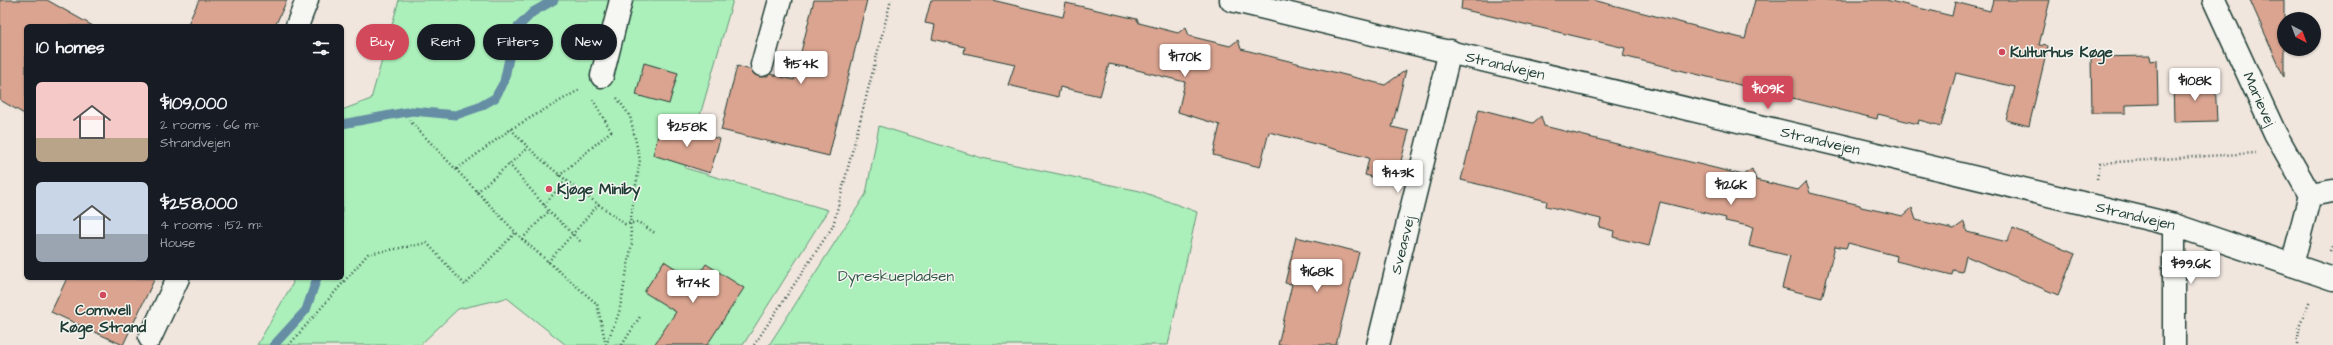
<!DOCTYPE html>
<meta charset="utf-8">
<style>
:root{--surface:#171b24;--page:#20242c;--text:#f1f3f6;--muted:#9ea1a6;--accent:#d1495b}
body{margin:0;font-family:"Architects Daughter",sans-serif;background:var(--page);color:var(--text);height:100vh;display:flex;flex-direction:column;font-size:15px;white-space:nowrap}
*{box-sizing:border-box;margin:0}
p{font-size:13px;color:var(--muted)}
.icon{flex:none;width:22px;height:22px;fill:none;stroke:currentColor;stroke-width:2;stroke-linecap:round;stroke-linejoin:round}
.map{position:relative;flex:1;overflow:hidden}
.side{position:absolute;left:24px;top:24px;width:320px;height:256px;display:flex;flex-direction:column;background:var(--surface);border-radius:6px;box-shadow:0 1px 3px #0004}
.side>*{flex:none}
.top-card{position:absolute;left:356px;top:24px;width:380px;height:36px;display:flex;gap:8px}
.needle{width:26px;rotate:139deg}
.controls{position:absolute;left:2277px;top:12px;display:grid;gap:8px}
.controls a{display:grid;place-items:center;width:44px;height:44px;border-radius:50%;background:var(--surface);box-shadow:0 1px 3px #0004;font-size:20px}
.price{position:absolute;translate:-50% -34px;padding:0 9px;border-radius:4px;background:#fff;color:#222;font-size:13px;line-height:26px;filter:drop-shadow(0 1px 2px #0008)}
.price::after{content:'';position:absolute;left:50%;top:24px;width:12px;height:9px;margin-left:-6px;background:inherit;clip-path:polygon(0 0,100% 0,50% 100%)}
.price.on{background:var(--accent);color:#fff}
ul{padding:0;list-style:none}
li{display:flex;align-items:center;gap:12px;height:100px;padding:0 12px}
li span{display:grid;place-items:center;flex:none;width:112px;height:80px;border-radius:6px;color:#555}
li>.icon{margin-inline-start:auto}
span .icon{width:48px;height:48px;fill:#fffc;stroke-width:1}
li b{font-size:17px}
h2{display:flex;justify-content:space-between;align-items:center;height:48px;padding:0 12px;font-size:17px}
.chip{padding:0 14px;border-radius:18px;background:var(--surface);box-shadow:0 1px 3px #0004;font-size:14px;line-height:36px}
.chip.on{background:var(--accent);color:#fff}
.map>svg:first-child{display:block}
.green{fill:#abefba;stroke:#659677}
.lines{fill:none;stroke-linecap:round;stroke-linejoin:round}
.stream{stroke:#658da4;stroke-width:9}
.building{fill:#daa490;stroke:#1f3d34}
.minor-casing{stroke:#1f3d34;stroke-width:25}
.path{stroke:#1f3d34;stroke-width:2.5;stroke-dasharray:1 3;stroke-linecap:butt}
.minor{stroke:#f6f6f2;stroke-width:22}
.poi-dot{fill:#d1495b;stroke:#f6f6f2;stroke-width:1.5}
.labels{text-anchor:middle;stroke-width:3;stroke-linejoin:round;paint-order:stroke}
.poi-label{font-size:15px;font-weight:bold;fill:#1f3d34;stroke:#f6f6f2;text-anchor:start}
.street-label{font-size:15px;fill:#1f3d34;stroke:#f6f6f2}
.park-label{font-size:15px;fill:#345848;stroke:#f6f6f2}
</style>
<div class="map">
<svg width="2333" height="345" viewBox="0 0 2333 345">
<rect width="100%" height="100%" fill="#f0e6de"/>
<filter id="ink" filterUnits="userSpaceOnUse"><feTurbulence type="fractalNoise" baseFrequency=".025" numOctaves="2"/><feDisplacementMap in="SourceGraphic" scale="8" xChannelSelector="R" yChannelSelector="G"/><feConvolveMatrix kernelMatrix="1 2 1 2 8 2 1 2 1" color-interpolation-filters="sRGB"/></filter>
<g filter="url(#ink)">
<path class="green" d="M 399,0 L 733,0 L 685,168 L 828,210 L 743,345 L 566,345 L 507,298 L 458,309 L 420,345 L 257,345 L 293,283 L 292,278 L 342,278 L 342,110 L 371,99 Z
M 879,126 L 982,158 L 1140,191 L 1197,212 L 1168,345 L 769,345 L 866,194 Z"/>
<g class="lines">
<path class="stream" d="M 342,124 L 412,111 L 456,115 L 479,107 L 495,98 L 504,82 L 515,30 L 533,12 L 554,0
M 274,345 L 306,310 L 317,278"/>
</g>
<path class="building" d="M 0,0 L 47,0 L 93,26 L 26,26 L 26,115 L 0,100 Z
M 199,0 L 287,0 L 275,26 L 187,26 Z
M 814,0 L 867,0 L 829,156 L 721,130 L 737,66 L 751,70 L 759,77 L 770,74 L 794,80 Z
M 931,0 L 992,0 L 1063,17 L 1066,3 L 1137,19 L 1139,23 L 1178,33 L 1186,27 L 1189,36 L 1230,46 L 1238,40 L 1241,49 L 1385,85 L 1406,70 L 1392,127 L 1409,131 L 1395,183 L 1365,175 L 1369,158 L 1269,132 L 1260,167 L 1213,155 L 1220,125 L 1178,112 L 1185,82 L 1129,68 L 1109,64 L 1100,96 L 1060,87 L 1058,97 L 1008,85 L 1015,64 L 964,53 L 965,47 L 932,39 L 935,25 L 925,23 Z
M 1462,0 L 1593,0 L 1745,39 L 1755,0 L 1886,0 L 1952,16 L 1955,2 L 1990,11 L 1993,0 L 2050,0 L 2039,45 L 2048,46 L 2029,126 L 2006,120 L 2015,87 L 1956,73 L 1941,126 L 1919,120 L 1918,124 L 1878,114 L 1877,119 L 1623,56 L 1625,48 L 1461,9 Z
M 2250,0 L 2284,0 L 2284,77 Z
M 2150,56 L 2151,61 L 2157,60 L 2158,104 L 2126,105 L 2126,113 L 2092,113 L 2091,57 Z
M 644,63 L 678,73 L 669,104 L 636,95 Z
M 2215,81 L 2217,121 L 2174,122 L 2173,82 Z
M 1479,109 L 1533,123 L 1541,116 L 1544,126 L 1743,175 L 1752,169 L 1756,180 L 1798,190 L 1806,182 L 1810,193 L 1860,205 L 1861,207 L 1903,216 L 1912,208 L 1916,220 L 1954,229 L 1964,222 L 1967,232 L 2007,242 L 2013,228 L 2075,254 L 2058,295 L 1966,256 L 1962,272 L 1953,270 L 1952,275 L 1896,261 L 1897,256 L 1848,243 L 1846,248 L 1835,246 L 1822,298 L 1782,288 L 1790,256 L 1749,246 L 1753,227 L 1725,221 L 1726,218 L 1660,202 L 1649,246 L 1613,237 L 1614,231 L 1599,227 L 1601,219 L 1546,206 L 1547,201 L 1461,180 Z
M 661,124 L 720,139 L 710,173 L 653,155 Z
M 1296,237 L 1359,252 L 1336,345 L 1278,345 L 1292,284 L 1285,283 Z
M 664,261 L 695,281 L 706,264 L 744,288 L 707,345 L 654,345 L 676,312 L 644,292 Z
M 67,278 L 155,278 L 123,345 L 51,312 Z"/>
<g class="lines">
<defs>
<g id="minor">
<path id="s1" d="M 1231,0 L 2174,225 L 2333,279"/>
<path id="s2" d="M 2214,0 L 2275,133 L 2310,195"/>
<path d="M 297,26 L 307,0"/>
<path d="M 762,65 L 780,0"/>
<path d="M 602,76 L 621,0"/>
<path d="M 2292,265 L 2310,195 L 2333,191"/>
<path d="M 150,338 L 178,278"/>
<path id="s3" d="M 1378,345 L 1450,51"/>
<path d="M 2174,345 L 2174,225"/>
</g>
</defs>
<use href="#minor" class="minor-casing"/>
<path class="path" d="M 409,120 L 522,239 L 597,304 L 606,345
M 511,129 C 544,167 585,194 625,224 L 638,222 L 655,233
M 509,164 L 549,211 L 581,242
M 457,169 L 511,129 L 579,90
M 559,176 L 611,131 L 593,100
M 2097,179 L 2100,163 L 2256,153
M 477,192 L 528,148
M 544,205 L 565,181
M 522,239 L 549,211
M 2331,251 L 2333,246
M 548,262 L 599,204
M 289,345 L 368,254 L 427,243 L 465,285 L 516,232
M 606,345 L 619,313 L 632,243 L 630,223 L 640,160 L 630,116 L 617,98
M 622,345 L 641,315
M 754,345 L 833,226 L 891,0
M 2297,345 L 2300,325 L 2310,300"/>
<use href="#minor" class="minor"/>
</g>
</g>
<g class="poi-dot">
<circle cx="2002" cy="52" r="4"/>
<circle cx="549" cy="189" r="4"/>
<circle cx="103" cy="295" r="4"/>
</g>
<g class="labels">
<g class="poi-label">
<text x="2010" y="57">Kulturhus Køge</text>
<text x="557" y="194">Kjøge Miniby</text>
<text x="103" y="315" text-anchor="middle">Comwell<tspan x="103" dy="17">Køge Strand</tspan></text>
</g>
<g class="street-label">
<text dy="5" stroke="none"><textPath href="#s1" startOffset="282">Strandvejen</textPath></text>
<text dy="5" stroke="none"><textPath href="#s2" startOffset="109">Marievej</textPath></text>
<text dy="5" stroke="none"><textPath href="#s1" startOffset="606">Strandvejen</textPath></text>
<text dy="5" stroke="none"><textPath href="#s1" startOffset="930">Strandvejen</textPath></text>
<text dy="5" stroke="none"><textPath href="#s3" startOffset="103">Sveasvej</textPath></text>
</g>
<g class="park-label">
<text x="896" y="281">Dyreskuepladsen</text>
</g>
</g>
</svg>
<div class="controls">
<a><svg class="needle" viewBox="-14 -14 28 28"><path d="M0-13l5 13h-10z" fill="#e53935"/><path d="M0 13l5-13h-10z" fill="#9ea1a6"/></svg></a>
</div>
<b class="price" style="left:1185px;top:78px">$170K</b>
<b class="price" style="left:801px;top:85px">$154K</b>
<b class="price" style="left:2195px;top:102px">$108K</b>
<b class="price on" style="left:1768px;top:110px">$109K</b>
<b class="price" style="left:687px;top:148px">$258K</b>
<b class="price" style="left:1398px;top:194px">$143K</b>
<b class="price" style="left:1731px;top:206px">$126K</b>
<b class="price" style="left:2191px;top:285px">$99.6K</b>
<b class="price" style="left:1317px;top:293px">$168K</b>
<b class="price" style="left:693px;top:304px">$174K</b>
<div class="top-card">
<a class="chip on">Buy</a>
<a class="chip">Rent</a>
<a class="chip">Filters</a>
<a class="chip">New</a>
</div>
<section class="side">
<h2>10 homes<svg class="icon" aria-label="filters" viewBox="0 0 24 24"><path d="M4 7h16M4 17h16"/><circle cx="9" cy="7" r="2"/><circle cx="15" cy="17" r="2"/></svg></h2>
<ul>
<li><span style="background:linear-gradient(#f6c9c9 70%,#b9a48a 0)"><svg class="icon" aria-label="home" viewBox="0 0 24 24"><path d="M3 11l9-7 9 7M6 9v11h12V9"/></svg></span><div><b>$109,000</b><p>2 rooms · 66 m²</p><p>Strandvejen</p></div></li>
<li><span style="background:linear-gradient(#c9d6e8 65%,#9aa5b1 0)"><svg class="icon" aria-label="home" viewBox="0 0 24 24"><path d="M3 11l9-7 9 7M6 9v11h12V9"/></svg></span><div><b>$258,000</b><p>4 rooms · 152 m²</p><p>House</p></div></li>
</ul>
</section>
</div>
